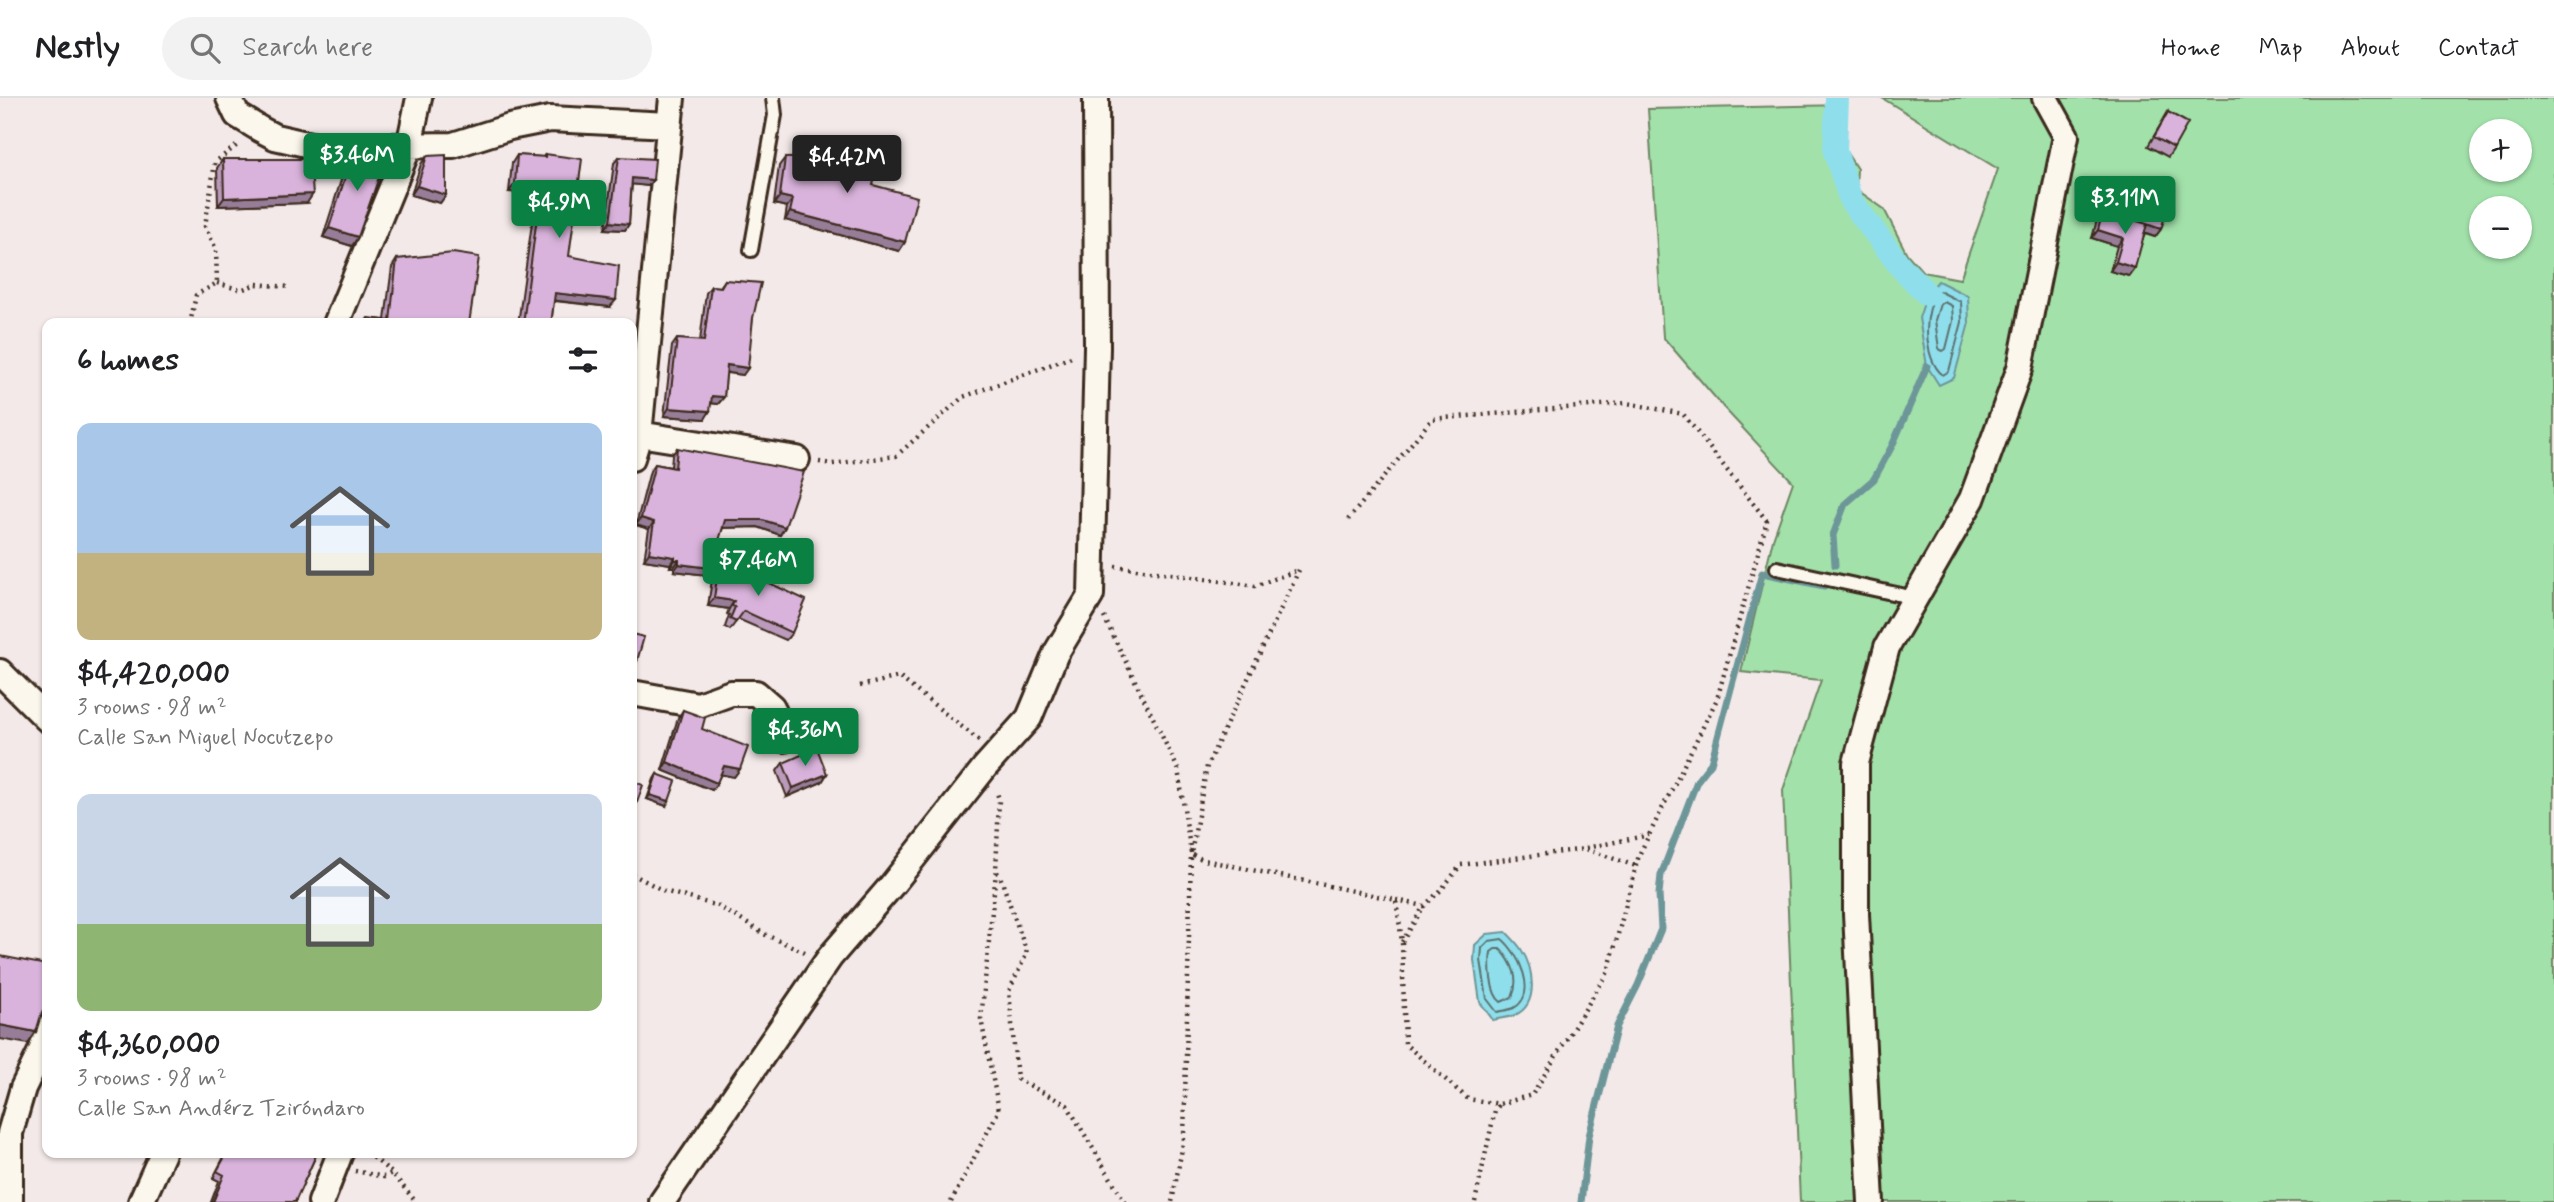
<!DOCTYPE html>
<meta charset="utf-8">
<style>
:root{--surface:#fff;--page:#f2f2f2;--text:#202124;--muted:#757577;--line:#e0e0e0;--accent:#0b8043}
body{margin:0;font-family:Mynerve,sans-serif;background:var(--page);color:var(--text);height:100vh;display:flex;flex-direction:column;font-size:26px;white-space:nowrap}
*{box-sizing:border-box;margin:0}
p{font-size:23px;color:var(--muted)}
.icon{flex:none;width:38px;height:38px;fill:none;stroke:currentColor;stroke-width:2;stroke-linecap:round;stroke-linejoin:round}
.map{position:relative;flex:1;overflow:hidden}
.panel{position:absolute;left:42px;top:220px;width:595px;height:840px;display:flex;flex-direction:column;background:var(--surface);border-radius:14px;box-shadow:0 2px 5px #0004}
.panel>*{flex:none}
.tools{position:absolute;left:2469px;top:21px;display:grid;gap:14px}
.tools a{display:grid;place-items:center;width:63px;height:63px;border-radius:50%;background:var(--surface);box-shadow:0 2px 5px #0004;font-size:35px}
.price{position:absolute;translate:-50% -60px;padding:0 16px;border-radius:7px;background:var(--accent);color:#fff;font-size:23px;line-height:46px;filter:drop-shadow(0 2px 4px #0008)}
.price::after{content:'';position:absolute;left:50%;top:42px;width:21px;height:16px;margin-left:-10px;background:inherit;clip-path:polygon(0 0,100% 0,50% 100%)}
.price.on{background:#222;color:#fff}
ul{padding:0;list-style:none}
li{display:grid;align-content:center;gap:14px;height:371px;padding:0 35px}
li span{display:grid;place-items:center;height:217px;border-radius:14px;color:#555}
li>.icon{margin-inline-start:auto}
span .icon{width:126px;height:126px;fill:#fffc;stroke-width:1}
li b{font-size:30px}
h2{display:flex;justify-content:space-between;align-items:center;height:84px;padding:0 35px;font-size:30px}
header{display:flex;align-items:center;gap:42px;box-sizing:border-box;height:98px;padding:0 35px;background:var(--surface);border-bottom:2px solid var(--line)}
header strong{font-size:33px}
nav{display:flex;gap:38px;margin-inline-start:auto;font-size:24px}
.search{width:490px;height:63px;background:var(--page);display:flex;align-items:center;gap:18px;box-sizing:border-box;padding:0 24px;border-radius:38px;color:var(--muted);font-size:26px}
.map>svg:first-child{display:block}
.green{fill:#a2e1aa;stroke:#6e8664;stroke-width:2;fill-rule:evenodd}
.water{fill:#8fdeeb;stroke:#6d9699;stroke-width:2}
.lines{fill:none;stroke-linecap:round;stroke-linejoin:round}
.shore{stroke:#5d7270;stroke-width:2}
.stream{stroke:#6d9699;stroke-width:7}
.canal{stroke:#8fdeeb;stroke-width:24}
.lane-casing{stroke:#3b2a1e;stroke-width:18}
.street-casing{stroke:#3b2a1e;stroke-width:30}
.path{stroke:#3b2a1e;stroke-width:4.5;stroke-dasharray:2 5;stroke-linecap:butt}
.lane{stroke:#fbf7ec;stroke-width:12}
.street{stroke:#fbf7ec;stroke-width:24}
.wall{fill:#bb9abc;stroke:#3b2a1e;stroke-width:2}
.shaded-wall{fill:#987d99;stroke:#3b2a1e;stroke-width:2}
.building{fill:#d9b3db;stroke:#3b2a1e;stroke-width:2}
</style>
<header>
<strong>Nestly</strong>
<div class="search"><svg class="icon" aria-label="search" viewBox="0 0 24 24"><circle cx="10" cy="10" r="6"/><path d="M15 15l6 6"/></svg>Search here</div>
<nav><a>Home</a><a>Map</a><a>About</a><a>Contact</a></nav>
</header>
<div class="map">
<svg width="2554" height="1104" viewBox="0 0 2554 1104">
<rect width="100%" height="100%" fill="#f4e9e9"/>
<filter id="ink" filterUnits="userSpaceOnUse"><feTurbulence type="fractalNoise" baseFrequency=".0143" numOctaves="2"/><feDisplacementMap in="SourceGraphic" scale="14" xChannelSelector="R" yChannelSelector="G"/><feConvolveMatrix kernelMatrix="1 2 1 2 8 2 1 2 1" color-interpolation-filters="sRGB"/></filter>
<g filter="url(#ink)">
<path class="green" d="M 1882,0 L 2554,0 L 2554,1104 L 1800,1104 L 1783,692 L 1821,582 L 1741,574 L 1773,441 L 1793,384 L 1725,311 L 1663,239 L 1648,11 L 1846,7 L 1843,49 L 1857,71 L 1856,91 L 1884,111 L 1907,156 L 1923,174 L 1960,181 L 1998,71 ZM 2482,33 L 2520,33 L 2520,72 L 2482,72 ZM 2482,110 L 2520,110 L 2520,149 L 2482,149 Z"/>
<path class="water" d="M 1938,183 L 1968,198 L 1969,225 L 1954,280 L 1939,287 L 1927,268 L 1919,220 L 1927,196 Z
M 1506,834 C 1511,839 1517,845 1521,851 C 1533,869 1540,906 1515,917 C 1509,920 1500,920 1493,922 L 1480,904 L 1474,862 L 1475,847 L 1487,836 Z"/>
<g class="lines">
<path class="shore" d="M 1939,193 L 1961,204 L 1962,224 L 1949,273 L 1943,277 C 1923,262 1922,211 1939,193 Z
M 1944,204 L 1952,208 L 1953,223 L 1946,251 L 1943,253 L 1939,251 L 1935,222 L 1940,206 Z
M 1502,841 C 1518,854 1539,896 1514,910 C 1509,912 1502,913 1497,914 L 1487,901 L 1481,862 L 1482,850 L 1489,843 Z
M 1495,851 L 1500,851 C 1513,864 1520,882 1512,899 L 1501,904 C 1490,896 1489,868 1491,854 Z"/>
<path class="stream" d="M 1835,467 L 1833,437 L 1845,406 L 1874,381 L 1892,348 L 1927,268
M 1581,1104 L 1589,1038 L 1617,928 L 1638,887 L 1661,831 L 1659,796 L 1661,777 L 1697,683 L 1711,665 L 1762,475 L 1824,488"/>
<path class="canal" d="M 1837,0 L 1835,53 L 1851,103 L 1901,169 L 1927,196"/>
<defs>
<path id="lane" d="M 751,152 L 775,17 L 773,0
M 1777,470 L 1915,500"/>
<path id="street" d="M 229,0 L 237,17 L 260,31 L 275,39 L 319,49 L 453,47 L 510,29 L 550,21 L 669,27
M 336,226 L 409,48 L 419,0
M 632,335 L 797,361
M 632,360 L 639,337 L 672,0
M 0,574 L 47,621
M 632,595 L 698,607 L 731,595 L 756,595 L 772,609 L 784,641
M 10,1102 L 10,1035 L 23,990 L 42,951 L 47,931
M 141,1104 L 163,1055
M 321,1104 L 340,1055
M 662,1104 L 830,859 L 892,787 L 985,669 L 1029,620 L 1056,555 L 1091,497 L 1097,249 L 1096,0
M 1871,1104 L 1856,816 L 1856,665 L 1887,549 L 1972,401 L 2020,270 L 2066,38 L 2045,0"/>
</defs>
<use href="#lane" class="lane-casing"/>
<use href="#street" class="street-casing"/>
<path class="path" d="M 217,185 L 241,192 L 256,186 L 289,189
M 190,226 L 196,197 L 217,185 L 216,151 L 205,128 L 215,64 L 240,45
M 819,364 L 832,366 L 896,358 L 963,299 L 1074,258
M 1115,468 L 1255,488 L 1298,472
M 1299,472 L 1207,668 L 1191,756 L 1204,762 L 1396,802 L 1402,844 L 1405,946 L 1468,1001 L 1500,1006 L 1532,997 L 1608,874 L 1639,757 L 1717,601 L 1767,423 L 1683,316 L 1627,305 L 1432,321 L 1347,423
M 1104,519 L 1178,671 L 1191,756 L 1184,1040 L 1172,1104
M 860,588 L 899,579 L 980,643
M 1586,750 L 1649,737
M 997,774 L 1000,778 L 1027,855 L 1009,893 L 1017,981 L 1067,1007 L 1125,1104
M 632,776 L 664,793 L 718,808 L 766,837 L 805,854
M 1396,802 L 1424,808 L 1441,792 L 1461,767 L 1585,751 L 1636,768
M 1402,844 L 1424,808
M 368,1055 L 392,1075 L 416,1104
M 355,1073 L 384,1079 L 392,1075
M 951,1104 L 999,1012 L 981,921 L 996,774 L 999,701 L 996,692
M 1475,1104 L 1495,1012 L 1499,1007"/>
<use href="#lane" class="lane"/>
<use href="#street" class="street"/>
</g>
<path class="wall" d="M 2168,14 L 2174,50 L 2168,59 L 2148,48 Z
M 353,55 L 358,139 L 352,148 L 323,139 L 347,63 Z
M 545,56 L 569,158 L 610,209 L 554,203 L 551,226 L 518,226 L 536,96 L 509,94 L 512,65 L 517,57 L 543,59 Z
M 427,58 L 446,97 L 440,105 L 411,97 L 421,66 Z
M 619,59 L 648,88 L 632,86 L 629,126 L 625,132 L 605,131 L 614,65 Z
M 785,60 L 873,87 L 905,144 L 899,153 L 785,122 L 787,109 L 774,106 L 779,68 Z
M 223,61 L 307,105 L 218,108 L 217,70 Z
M 2148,93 L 2161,131 L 2155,139 L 2145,136 L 2129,178 L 2110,173 L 2117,148 L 2092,140 L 2097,122 L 2103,113 L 2135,122 L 2142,102 Z
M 397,161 L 469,226 L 364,226 L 368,220 L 385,222 L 392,169 Z
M 725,182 L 753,220 L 743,277 L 726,275 L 724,299 L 718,306 L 711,305 L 705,321 L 664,318 L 672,248 L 677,241 L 700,243 L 706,195 L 711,188 L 720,189 Z
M 677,350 L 785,429 L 780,437 L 758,429 L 723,430 L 706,477 L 674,473 L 674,469 L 670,469 L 670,466 L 644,462 L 649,431 L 636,427 L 650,373 L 655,366 L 671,369 L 672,357 Z
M 719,467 L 746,475 L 749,471 L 765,483 L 792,535 L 786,542 L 738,521 L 730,532 L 725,529 L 729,517 L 727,516 L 729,511 L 708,508 L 713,475 Z
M 683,612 L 740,671 L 734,679 L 721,676 L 712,692 L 662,672 L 678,620 Z
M 783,665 L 827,676 L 822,684 L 787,699 L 777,673 Z
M 657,676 L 666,708 L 647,701 L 654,681 Z
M 226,1055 L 317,1055 L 295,1104 L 211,1104 L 219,1083 L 213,1080 Z"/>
<path class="shaded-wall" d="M 632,80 L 653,82 L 648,88 L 628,86 Z
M 515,86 L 541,88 L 536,96 L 509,94 Z
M 417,88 L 446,97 L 440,105 L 411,97 Z
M 313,96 L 307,105 L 218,108 L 224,100 Z
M 780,98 L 793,101 L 787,109 L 774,106 Z
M 790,114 L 905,144 L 899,153 L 785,122 Z
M 2138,123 L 2161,131 L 2155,139 L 2132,131 Z
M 610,124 L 629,126 L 625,132 L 605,131 Z
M 329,130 L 358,139 L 352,148 L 323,139 Z
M 2098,132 L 2123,140 L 2117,148 L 2092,140 Z
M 2116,164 L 2135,170 L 2129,178 L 2110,173 Z
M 555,195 L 616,202 L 610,209 L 550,202 Z
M 727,267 L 748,270 L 743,277 L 722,274 Z
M 712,298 L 724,299 L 718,306 L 707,305 Z
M 669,310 L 710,313 L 705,321 L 664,318 Z
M 641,420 L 654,424 L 649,431 L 636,427 Z
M 725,422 L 763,422 L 785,429 L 780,437 L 758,429 L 720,430 Z
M 649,455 L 675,459 L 670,466 L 644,462 Z
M 675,462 L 679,462 L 674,469 L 670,469 Z
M 679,466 L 711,470 L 706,477 L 674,473 Z
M 714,500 L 734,503 L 729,511 L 708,508 Z
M 632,562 L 637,563 L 632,569 Z
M 667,664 L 717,685 L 712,692 L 662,672 Z
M 724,668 L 740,671 L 734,679 L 719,676 Z
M 827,676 L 822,684 L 787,699 L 793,690 Z
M 650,697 L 669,703 L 666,708 L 647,701 Z
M 47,907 L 47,911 L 44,917 L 37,920 Z
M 0,927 L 36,934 L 28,946 L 0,941 Z"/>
<path class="building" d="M 2168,14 L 2188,25 L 2174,50 L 2154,39 Z
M 353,55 L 387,56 L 358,139 L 329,130 Z
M 545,56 L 582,61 L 569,158 L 619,168 L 616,202 L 555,195 L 551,226 L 523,226 L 541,88 L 515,86 L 517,57 L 545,59 Z
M 446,57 L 446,97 L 417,88 L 427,58 Z
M 881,58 L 873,87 L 917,99 L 905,144 L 790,114 L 793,101 L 780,98 L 785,60 Z
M 619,59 L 655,61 L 653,82 L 632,80 L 629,126 L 610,124 Z
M 223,61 L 310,61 L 313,96 L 224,100 Z
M 2148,93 L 2171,101 L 2161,131 L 2138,123 Z
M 2103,113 L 2147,126 L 2135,170 L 2116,164 L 2123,140 L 2098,132 Z
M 453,155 L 479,159 L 469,226 L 367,226 L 368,220 L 390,223 L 397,161 Z
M 725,182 L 761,185 L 753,220 L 748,270 L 727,267 L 724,299 L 712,298 L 710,313 L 669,310 L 677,241 L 704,243 L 711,188 L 721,189 Z
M 677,350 L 804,374 L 785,429 L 763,422 L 725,422 L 711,470 L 679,466 L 679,462 L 675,462 L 675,459 L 649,455 L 654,424 L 641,420 L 655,366 L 675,370 Z
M 719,467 L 747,475 L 749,471 L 769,477 L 765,483 L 806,502 L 792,535 L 744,513 L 736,524 L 730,521 L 735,509 L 732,508 L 734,503 L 714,500 Z
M 632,536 L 644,539 L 637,563 L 632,562 Z
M 683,612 L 705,620 L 702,631 L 748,649 L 740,671 L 724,668 L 717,685 L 667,664 Z
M 817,650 L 827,676 L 793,690 L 783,665 Z
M 657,676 L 676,683 L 669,703 L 650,697 Z
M 632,683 L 643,687 L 634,713 L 632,713 Z
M 0,858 L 47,867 L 47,907 L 42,914 L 36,934 L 0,927 Z
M 227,1055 L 317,1055 L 295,1104 L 213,1104 L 224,1077 L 217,1073 Z"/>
</g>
</svg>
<div class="tools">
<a>+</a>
<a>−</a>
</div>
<b class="price" style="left:357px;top:95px">$3.46M</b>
<b class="price on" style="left:847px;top:97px">$4.42M</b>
<b class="price" style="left:2125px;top:138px">$3.11M</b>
<b class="price" style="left:559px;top:142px">$4.9M</b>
<b class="price" style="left:758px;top:500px">$7.46M</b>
<b class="price" style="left:805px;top:670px">$4.36M</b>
<section class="panel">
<h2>6 homes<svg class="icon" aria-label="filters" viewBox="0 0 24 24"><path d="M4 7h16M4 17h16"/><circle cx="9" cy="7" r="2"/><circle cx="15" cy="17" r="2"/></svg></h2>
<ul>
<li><span style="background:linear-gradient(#a9c7e8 60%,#c2b280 0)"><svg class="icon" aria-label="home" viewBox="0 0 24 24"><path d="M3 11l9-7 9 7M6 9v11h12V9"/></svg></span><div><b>$4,420,000</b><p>3 rooms · 98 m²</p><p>Calle San Miguel Nocutzepo</p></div></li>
<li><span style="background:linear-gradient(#c9d6e8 60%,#8fb573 0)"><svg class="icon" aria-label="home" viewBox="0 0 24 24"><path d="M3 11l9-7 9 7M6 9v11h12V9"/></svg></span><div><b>$4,360,000</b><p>3 rooms · 98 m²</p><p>Calle San Andérz Tziróndaro</p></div></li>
</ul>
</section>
</div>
